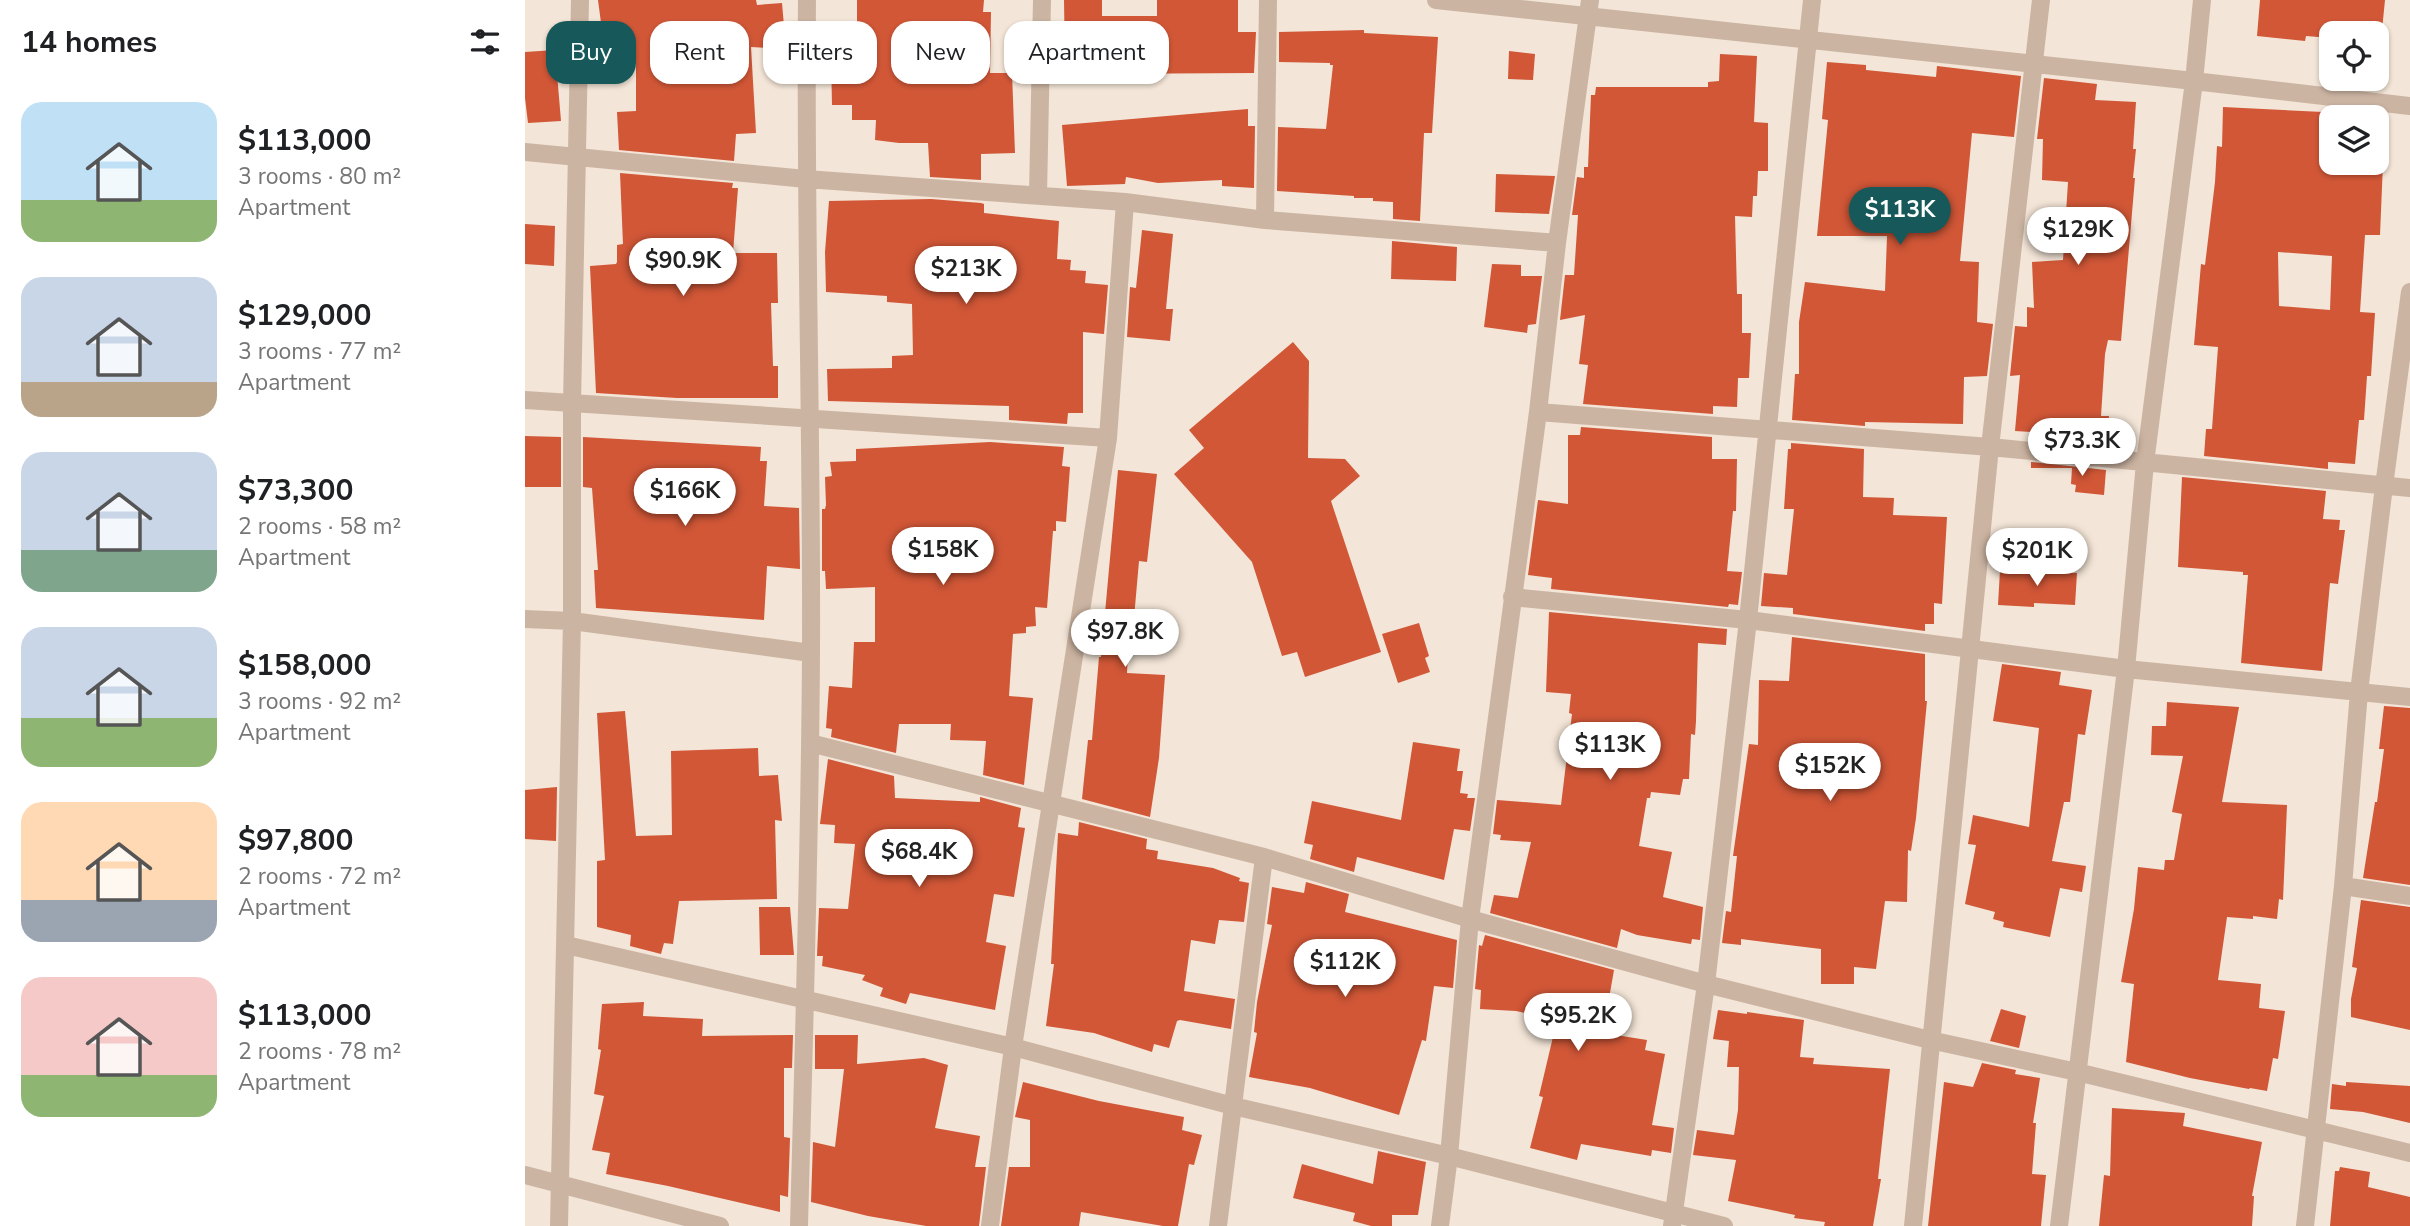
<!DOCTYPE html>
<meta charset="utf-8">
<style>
:root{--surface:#fff;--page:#f2f2f2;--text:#202124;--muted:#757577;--accent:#17595b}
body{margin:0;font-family:"Nunito Sans",sans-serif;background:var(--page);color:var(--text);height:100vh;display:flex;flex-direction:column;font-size:26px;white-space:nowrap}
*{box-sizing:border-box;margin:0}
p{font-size:23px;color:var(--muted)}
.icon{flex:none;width:38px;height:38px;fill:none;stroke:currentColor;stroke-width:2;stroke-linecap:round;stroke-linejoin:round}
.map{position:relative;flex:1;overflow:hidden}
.details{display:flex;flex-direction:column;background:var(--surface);width:525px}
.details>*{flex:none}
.guide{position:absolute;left:21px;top:21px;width:665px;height:63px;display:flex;gap:14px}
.buttons{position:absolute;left:1794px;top:21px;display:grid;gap:14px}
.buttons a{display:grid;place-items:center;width:70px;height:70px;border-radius:14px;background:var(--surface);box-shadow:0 2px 5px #0004;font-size:35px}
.price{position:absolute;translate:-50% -60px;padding:0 16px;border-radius:24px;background:#fff;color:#222;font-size:23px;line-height:46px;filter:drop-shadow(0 2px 4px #0008)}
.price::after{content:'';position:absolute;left:50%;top:42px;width:21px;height:16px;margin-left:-10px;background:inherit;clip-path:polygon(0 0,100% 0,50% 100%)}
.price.active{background:var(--accent);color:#fff}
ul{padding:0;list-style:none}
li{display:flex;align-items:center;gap:21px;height:175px;padding:0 21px}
li span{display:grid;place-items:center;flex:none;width:196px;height:140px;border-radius:21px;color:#555}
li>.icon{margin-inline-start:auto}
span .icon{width:84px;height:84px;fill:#fffc;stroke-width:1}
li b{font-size:30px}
h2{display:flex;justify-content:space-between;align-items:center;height:84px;padding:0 21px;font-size:30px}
.tag{padding:0 24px;border-radius:21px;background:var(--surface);box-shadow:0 2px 5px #0004;font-size:24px;line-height:63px}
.tag.active{background:var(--accent);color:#fff}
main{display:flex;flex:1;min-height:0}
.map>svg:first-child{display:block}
.building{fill:#d15737;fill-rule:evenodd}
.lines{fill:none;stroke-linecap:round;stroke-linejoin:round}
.street{stroke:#ccb4a2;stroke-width:18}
</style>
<main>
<section class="details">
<h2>14 homes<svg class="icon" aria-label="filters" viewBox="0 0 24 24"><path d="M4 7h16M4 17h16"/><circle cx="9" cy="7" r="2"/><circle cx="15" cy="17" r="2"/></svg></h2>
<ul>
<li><span style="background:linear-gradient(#bfe0f5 70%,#8fb573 0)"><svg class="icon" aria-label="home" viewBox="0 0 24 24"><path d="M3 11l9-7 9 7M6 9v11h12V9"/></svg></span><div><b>$113,000</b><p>3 rooms · 80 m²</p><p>Apartment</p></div></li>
<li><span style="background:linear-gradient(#c9d6e8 75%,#b9a48a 0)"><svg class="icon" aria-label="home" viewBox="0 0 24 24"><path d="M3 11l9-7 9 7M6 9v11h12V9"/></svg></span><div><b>$129,000</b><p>3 rooms · 77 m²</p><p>Apartment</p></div></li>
<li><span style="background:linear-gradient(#c9d6e8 70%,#7fa58c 0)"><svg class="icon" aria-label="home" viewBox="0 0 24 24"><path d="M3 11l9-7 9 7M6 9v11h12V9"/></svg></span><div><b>$73,300</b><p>2 rooms · 58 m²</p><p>Apartment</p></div></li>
<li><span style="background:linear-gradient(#c9d6e8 65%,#8fb573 0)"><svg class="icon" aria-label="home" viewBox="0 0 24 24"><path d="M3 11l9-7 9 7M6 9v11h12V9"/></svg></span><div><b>$158,000</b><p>3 rooms · 92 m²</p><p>Apartment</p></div></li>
<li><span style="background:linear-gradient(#ffd9b3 70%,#9aa5b1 0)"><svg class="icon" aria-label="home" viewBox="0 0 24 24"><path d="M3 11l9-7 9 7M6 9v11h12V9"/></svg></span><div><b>$97,800</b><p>2 rooms · 72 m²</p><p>Apartment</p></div></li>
<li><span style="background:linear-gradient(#f6c9c9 70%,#8fb573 0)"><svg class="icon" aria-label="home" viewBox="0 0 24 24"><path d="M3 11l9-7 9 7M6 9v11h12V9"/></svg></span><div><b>$113,000</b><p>2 rooms · 78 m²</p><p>Apartment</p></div></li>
</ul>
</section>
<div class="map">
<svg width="1885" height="1226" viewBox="0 0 1885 1226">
<rect width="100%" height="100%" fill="#f3e5d7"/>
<path class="building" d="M 73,0 L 231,0 L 232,5 L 257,3 L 261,49 L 226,47 L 231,133 L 211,134 L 209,161 L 94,150 L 92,112 L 111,111 L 111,59 L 100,59 L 100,52 L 80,53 Z
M 332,0 L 459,0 L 458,12 L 466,12 L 465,73 L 487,73 L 490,153 L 456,154 L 456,180 L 405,177 L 403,143 L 374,143 L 350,140 L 351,120 L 327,120 L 327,105 L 307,105 L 306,58 L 329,58 L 329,53 L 332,53 Z
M 539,0 L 577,0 L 577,16 L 632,16 L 632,0 L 713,0 L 713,32 L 731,32 L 729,73 L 563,74 L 563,65 L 540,66 Z
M 1735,0 L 1860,0 L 1856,40 L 1852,40 L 1852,33 L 1806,33 L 1806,38 L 1781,36 L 1780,41 L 1732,36 Z
M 839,30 L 839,33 L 913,37 L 907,133 L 899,133 L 895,221 L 868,219 L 868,202 L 848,201 L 848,198 L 829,198 L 829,196 L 752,191 L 753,127 L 801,129 L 808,65 L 805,65 L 805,63 L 754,62 L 754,32 Z
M 30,50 L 36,121 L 3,123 L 0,98 L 0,52 Z
M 984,51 L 1010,54 L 1008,80 L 983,79 Z
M 1195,54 L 1232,56 L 1229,122 L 1243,123 L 1243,171 L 1233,171 L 1232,196 L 1228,196 L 1227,217 L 1210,216 L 1212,294 L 1217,294 L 1217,333 L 1226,333 L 1224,378 L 1213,378 L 1212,407 L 1188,406 L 1188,414 L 1058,404 L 1063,365 L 1054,364 L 1060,315 L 1035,320 L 1040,275 L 1049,275 L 1053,215 L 1047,215 L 1052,177 L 1059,178 L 1059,167 L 1063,167 L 1066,95 L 1070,95 L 1071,87 L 1183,87 L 1183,82 L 1194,81 Z
M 1302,62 L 1341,65 L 1341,70 L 1411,77 L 1412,66 L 1496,76 L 1489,137 L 1447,133 L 1435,261 L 1454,262 L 1452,322 L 1468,324 L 1462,376 L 1439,377 L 1438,424 L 1340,422 L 1340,426 L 1267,420 L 1270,374 L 1274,374 L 1274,322 L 1280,282 L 1360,291 L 1362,236 L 1292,236 L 1303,120 L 1297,119 Z
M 1519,78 L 1572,84 L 1570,100 L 1611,102 L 1608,149 L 1611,149 L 1608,178 L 1610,178 L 1596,341 L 1583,340 L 1580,354 L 1576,416 L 1584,416 L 1582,447 L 1506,440 L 1506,432 L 1490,431 L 1495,375 L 1485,376 L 1490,326 L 1502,327 L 1502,307 L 1509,308 L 1507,262 L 1538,260 L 1543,182 L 1517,180 L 1518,139 L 1512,139 Z
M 1698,107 L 1798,112 L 1798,122 L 1806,123 L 1806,163 L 1852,163 L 1852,138 L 1859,139 L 1855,235 L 1840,235 L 1835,312 L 1850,313 L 1846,376 L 1842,376 L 1839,420 L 1834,420 L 1830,464 L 1803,462 L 1803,469 L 1679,456 L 1681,429 L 1687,429 L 1693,347 L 1669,345 L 1676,264 L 1680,265 L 1690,182 L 1692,146 L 1697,147 ZM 1753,252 L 1807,256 L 1805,310 L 1754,306 Z
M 723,109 L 723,126 L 730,126 L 729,188 L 697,186 L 697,180 L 633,183 L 601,177 L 600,184 L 542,186 L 537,125 Z
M 95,173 L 208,183 L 207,188 L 213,188 L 208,253 L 252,253 L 253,303 L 246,303 L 248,366 L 253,366 L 253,398 L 152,398 L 71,393 L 65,266 L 91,264 L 92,262 L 92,245 L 98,244 Z
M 971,174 L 1030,176 L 1024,214 L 970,212 Z
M 406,199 L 456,203 L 459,204 L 459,213 L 534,221 L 532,259 L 546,260 L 545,270 L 561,271 L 560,283 L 583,285 L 579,334 L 558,332 L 558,413 L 543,413 L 542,424 L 484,420 L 484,406 L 303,401 L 302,369 L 367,368 L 367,356 L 388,355 L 387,304 L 362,302 L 362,296 L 301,292 L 300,252 L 304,201 Z
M 0,224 L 30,226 L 29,266 L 0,264 Z
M 617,230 L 648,234 L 641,309 L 648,309 L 645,341 L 602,337 L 605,287 L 611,288 Z
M 867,241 L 932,247 L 931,281 L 866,279 Z
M 967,264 L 996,265 L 996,276 L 1017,276 L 1011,324 L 1003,325 L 1002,333 L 959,327 Z
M 768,342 L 784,361 L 783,458 L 820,459 L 835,476 L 806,501 L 856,652 L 780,677 L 772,652 L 757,656 L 727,562 L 649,474 L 679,448 L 664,430 Z
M 1056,427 L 1187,437 L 1187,459 L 1212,459 L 1211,511 L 1208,511 L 1202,571 L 1217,572 L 1213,605 L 1204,604 L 1203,607 L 1026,589 L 1027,578 L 1003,575 L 1013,500 L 1043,504 L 1043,435 L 1055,435 Z
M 0,436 L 36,437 L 36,487 L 0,487 Z
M 58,437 L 236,447 L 235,461 L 242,461 L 239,506 L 274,508 L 275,569 L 242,566 L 239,620 L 71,608 L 69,570 L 73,570 L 67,488 L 58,487 Z
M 465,442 L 539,447 L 537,466 L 545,467 L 541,522 L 531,521 L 531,531 L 528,531 L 522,608 L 510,607 L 511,626 L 501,627 L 501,633 L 488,634 L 484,696 L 508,698 L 499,785 L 458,775 L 461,741 L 425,740 L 426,724 L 374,724 L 371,753 L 306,737 L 307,729 L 301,728 L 304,686 L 327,688 L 329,642 L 350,642 L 350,587 L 301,589 L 300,571 L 297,571 L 297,509 L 300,509 L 301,505 L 300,477 L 307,476 L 305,462 L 331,461 L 331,449 Z
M 1266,443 L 1339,449 L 1338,497 L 1369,498 L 1368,515 L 1422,517 L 1417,604 L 1409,603 L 1409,624 L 1400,624 L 1400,631 L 1268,614 L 1268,608 L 1236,606 L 1239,573 L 1262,575 L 1269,509 L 1259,509 L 1263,449 L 1266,449 Z
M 1506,462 L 1581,470 L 1579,495 L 1550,492 L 1551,485 L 1546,484 L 1547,468 L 1506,468 Z
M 593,470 L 632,474 L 622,562 L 614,561 L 609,618 L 605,617 L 602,673 L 640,675 L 634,758 L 625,817 L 557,799 L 563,740 L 567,740 L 574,657 L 576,657 Z
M 1657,477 L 1801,491 L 1798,519 L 1815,520 L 1814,530 L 1820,530 L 1813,584 L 1805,583 L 1797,671 L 1716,663 L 1723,575 L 1718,575 L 1718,572 L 1653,567 Z
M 1475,570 L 1552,573 L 1550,605 L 1509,603 L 1509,607 L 1473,605 Z
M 1024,612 L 1202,629 L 1201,645 L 1173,643 L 1171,721 L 1170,735 L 1166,734 L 1164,779 L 1158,779 L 1155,795 L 1126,792 L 1125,798 L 1122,798 L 1114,846 L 1147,852 L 1138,897 L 1178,907 L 1175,940 L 1167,939 L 1166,944 L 1112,935 L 1096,929 L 1092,948 L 965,913 L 969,895 L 993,898 L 1006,842 L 975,840 L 976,835 L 968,834 L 972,800 L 1036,805 L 1047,714 L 1044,713 L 1046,694 L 1021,692 Z
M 894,623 L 904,656 L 900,658 L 905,672 L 873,683 L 857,634 Z
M 1267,637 L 1400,654 L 1400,701 L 1402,701 L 1391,818 L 1386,851 L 1383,850 L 1382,902 L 1360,901 L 1351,969 L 1329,967 L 1329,984 L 1296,984 L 1296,949 L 1216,939 L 1216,945 L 1197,943 L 1201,911 L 1206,912 L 1212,856 L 1208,856 L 1224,744 L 1233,745 L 1234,680 L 1264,681 Z
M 1477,664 L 1536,672 L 1534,685 L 1567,690 L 1560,735 L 1553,734 L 1545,802 L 1539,802 L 1527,861 L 1561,866 L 1557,892 L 1535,888 L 1525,937 L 1478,927 L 1479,922 L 1468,919 L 1470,912 L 1440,904 L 1451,845 L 1443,844 L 1448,815 L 1504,827 L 1514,728 L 1468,721 Z
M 1642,702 L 1714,707 L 1697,802 L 1762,805 L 1758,900 L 1754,899 L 1752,919 L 1728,916 L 1728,919 L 1702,917 L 1693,980 L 1736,984 L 1734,1008 L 1760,1011 L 1753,1059 L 1748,1058 L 1742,1091 L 1725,1088 L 1724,1089 L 1665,1078 L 1601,1062 L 1609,984 L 1596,982 L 1609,909 L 1613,867 L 1639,870 L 1640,860 L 1649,860 L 1657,814 L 1647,812 L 1658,756 L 1626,755 L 1627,726 L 1641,726 Z
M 1859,706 L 1885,708 L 1885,885 L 1838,878 L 1850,802 L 1852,802 L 1859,749 L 1854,749 Z
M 100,711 L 111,836 L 147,835 L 146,751 L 233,748 L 234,776 L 253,775 L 257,821 L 250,820 L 252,899 L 154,901 L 148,944 L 139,943 L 136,954 L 105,946 L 106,935 L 72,927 L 72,861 L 80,860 L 72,713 Z
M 888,742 L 935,749 L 932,771 L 938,771 L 935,793 L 943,794 L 942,798 L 950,798 L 945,831 L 929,829 L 919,880 L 832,857 L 829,872 L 785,859 L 788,845 L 779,843 L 787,801 L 876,820 Z
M 303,759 L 369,776 L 370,798 L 455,802 L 455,797 L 496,808 L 493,827 L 500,828 L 489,897 L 469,894 L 461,942 L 481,946 L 470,1010 L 385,993 L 381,1004 L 355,996 L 358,988 L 337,980 L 340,975 L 297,966 L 298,956 L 292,956 L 294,908 L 323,909 L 330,844 L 309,843 L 310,825 L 295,824 Z
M 32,787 L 31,841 L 0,839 L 0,790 Z
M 554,822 L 622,839 L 621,849 L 633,851 L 632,859 L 688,868 L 715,878 L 714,881 L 724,883 L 719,922 L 694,920 L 690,944 L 666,940 L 659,991 L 710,999 L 706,1029 L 655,1020 L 652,1021 L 644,1048 L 629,1044 L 627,1052 L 569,1033 L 521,1026 L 529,964 L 526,964 L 533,833 L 553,836 Z
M 781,882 L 824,894 L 820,912 L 932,940 L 928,988 L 909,986 L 901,1041 L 897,1040 L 874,1115 L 785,1088 L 724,1077 L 732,1033 L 729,1032 L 732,1002 L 747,925 L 742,924 L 747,887 L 779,893 Z
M 1836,900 L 1885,907 L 1885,1030 L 1826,1017 L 1826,999 L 1832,968 L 1827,967 Z
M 234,907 L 265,907 L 269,955 L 235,955 Z
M 960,935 L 1089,970 L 1078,1033 L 1122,1040 L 1120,1050 L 1140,1054 L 1127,1125 L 1149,1128 L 1146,1153 L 1127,1150 L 1126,1156 L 1056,1144 L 1052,1160 L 1005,1148 L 1018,1097 L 1014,1096 L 1032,1020 L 991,1011 L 955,1009 L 956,990 L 950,989 L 954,945 L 957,946 Z
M 119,1002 L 118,1016 L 178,1019 L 177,1036 L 268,1035 L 267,1068 L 259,1068 L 259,1137 L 265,1138 L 263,1197 L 255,1195 L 255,1212 L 143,1186 L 81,1174 L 85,1153 L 67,1150 L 79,1096 L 69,1094 L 76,1050 L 73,1049 L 77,1004 Z
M 1476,1009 L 1501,1016 L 1494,1048 L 1465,1041 Z
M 1193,1010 L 1222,1014 L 1222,1012 L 1279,1020 L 1275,1057 L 1289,1058 L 1288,1064 L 1365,1069 L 1353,1179 L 1356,1179 L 1348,1226 L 1299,1226 L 1300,1222 L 1269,1218 L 1270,1215 L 1203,1201 L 1211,1160 L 1168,1155 L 1172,1130 L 1209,1135 L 1213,1110 L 1214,1067 L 1202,1067 L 1204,1041 L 1188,1039 Z
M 290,1035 L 333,1035 L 332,1064 L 399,1058 L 423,1065 L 410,1128 L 455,1136 L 450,1167 L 461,1167 L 454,1226 L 401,1226 L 343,1216 L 286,1202 L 288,1142 L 310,1147 L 319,1069 L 290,1069 Z
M 1457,1063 L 1491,1070 L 1490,1074 L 1515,1078 L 1508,1123 L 1511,1123 L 1507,1174 L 1521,1175 L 1516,1226 L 1403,1226 L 1419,1082 L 1448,1087 Z
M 498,1082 L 574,1101 L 659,1117 L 657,1130 L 677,1135 L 669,1165 L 664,1164 L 653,1226 L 638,1226 L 556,1212 L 554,1226 L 476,1226 L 484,1167 L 505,1167 L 505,1120 L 490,1117 Z
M 1821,1082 L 1885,1086 L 1885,1123 L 1838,1112 L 1805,1109 L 1807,1084 L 1821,1086 Z
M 1587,1108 L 1660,1113 L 1658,1126 L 1737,1142 L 1727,1196 L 1729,1196 L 1727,1226 L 1574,1226 L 1579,1175 L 1585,1176 Z
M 853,1151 L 901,1162 L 893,1215 L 867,1215 L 867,1226 L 846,1226 L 828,1221 L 830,1213 L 768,1198 L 777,1164 L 848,1184 Z
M 1815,1167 L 1845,1172 L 1843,1187 L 1885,1197 L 1885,1226 L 1805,1226 L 1810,1171 L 1814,1171 Z"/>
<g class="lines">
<path class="street" d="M 911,0 L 1669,81 L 1885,106
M 0,152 L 281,179 L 600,202 L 740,220 L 1032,243
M 513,195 L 517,0
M 740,220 L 743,0
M 0,400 L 583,438
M 1013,412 L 1465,447 L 1885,488
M 987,597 L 1223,620 L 1601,669 L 1885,697
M 0,619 L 47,621 L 286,653
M 285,743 L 739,857 L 945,919 L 1181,984 L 1405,1040 L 1552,1072 L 1885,1153
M 1818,886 L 1885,896
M 41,945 L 488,1047 L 708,1106 L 924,1156 L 1199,1226
M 0,1175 L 195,1226
M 34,1226 L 47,621 L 47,404 L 55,0
M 274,1226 C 279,1035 285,844 286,653 C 287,435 280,218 282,0
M 465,1226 L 488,1047 L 583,438 L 600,202
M 693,1226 L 739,857
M 915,1226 L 924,1156 L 945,919 L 1013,412 L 1032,243 L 1065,0
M 1147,1226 L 1181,984 L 1223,620 L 1287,0
M 1388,1226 L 1465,447 L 1516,0
M 1534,1226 L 1601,669 L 1620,463 L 1669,81 L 1677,0
M 1780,1226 L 1818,886 L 1834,692 L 1859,486 L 1885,292"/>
</g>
</svg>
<div class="buttons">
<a><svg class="icon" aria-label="locate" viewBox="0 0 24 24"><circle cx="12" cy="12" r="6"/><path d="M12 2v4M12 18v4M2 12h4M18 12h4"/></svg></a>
<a><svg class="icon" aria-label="layers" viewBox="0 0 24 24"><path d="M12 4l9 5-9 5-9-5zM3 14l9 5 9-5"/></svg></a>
</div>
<b class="price active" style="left:1375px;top:247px">$113K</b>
<b class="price" style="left:1553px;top:267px">$129K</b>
<b class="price" style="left:158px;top:298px">$90.9K</b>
<b class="price" style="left:441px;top:306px">$213K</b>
<b class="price" style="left:1557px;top:478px">$73.3K</b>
<b class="price" style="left:160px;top:528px">$166K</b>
<b class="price" style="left:418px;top:587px">$158K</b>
<b class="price" style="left:1512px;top:588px">$201K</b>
<b class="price" style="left:600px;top:669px">$97.8K</b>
<b class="price" style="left:1085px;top:782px">$113K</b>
<b class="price" style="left:1305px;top:803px">$152K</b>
<b class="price" style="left:394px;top:889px">$68.4K</b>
<b class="price" style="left:820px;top:999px">$112K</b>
<b class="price" style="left:1053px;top:1053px">$95.2K</b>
<div class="guide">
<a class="tag active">Buy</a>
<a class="tag">Rent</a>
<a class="tag">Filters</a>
<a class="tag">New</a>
<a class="tag">Apartment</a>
</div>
</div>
</main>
